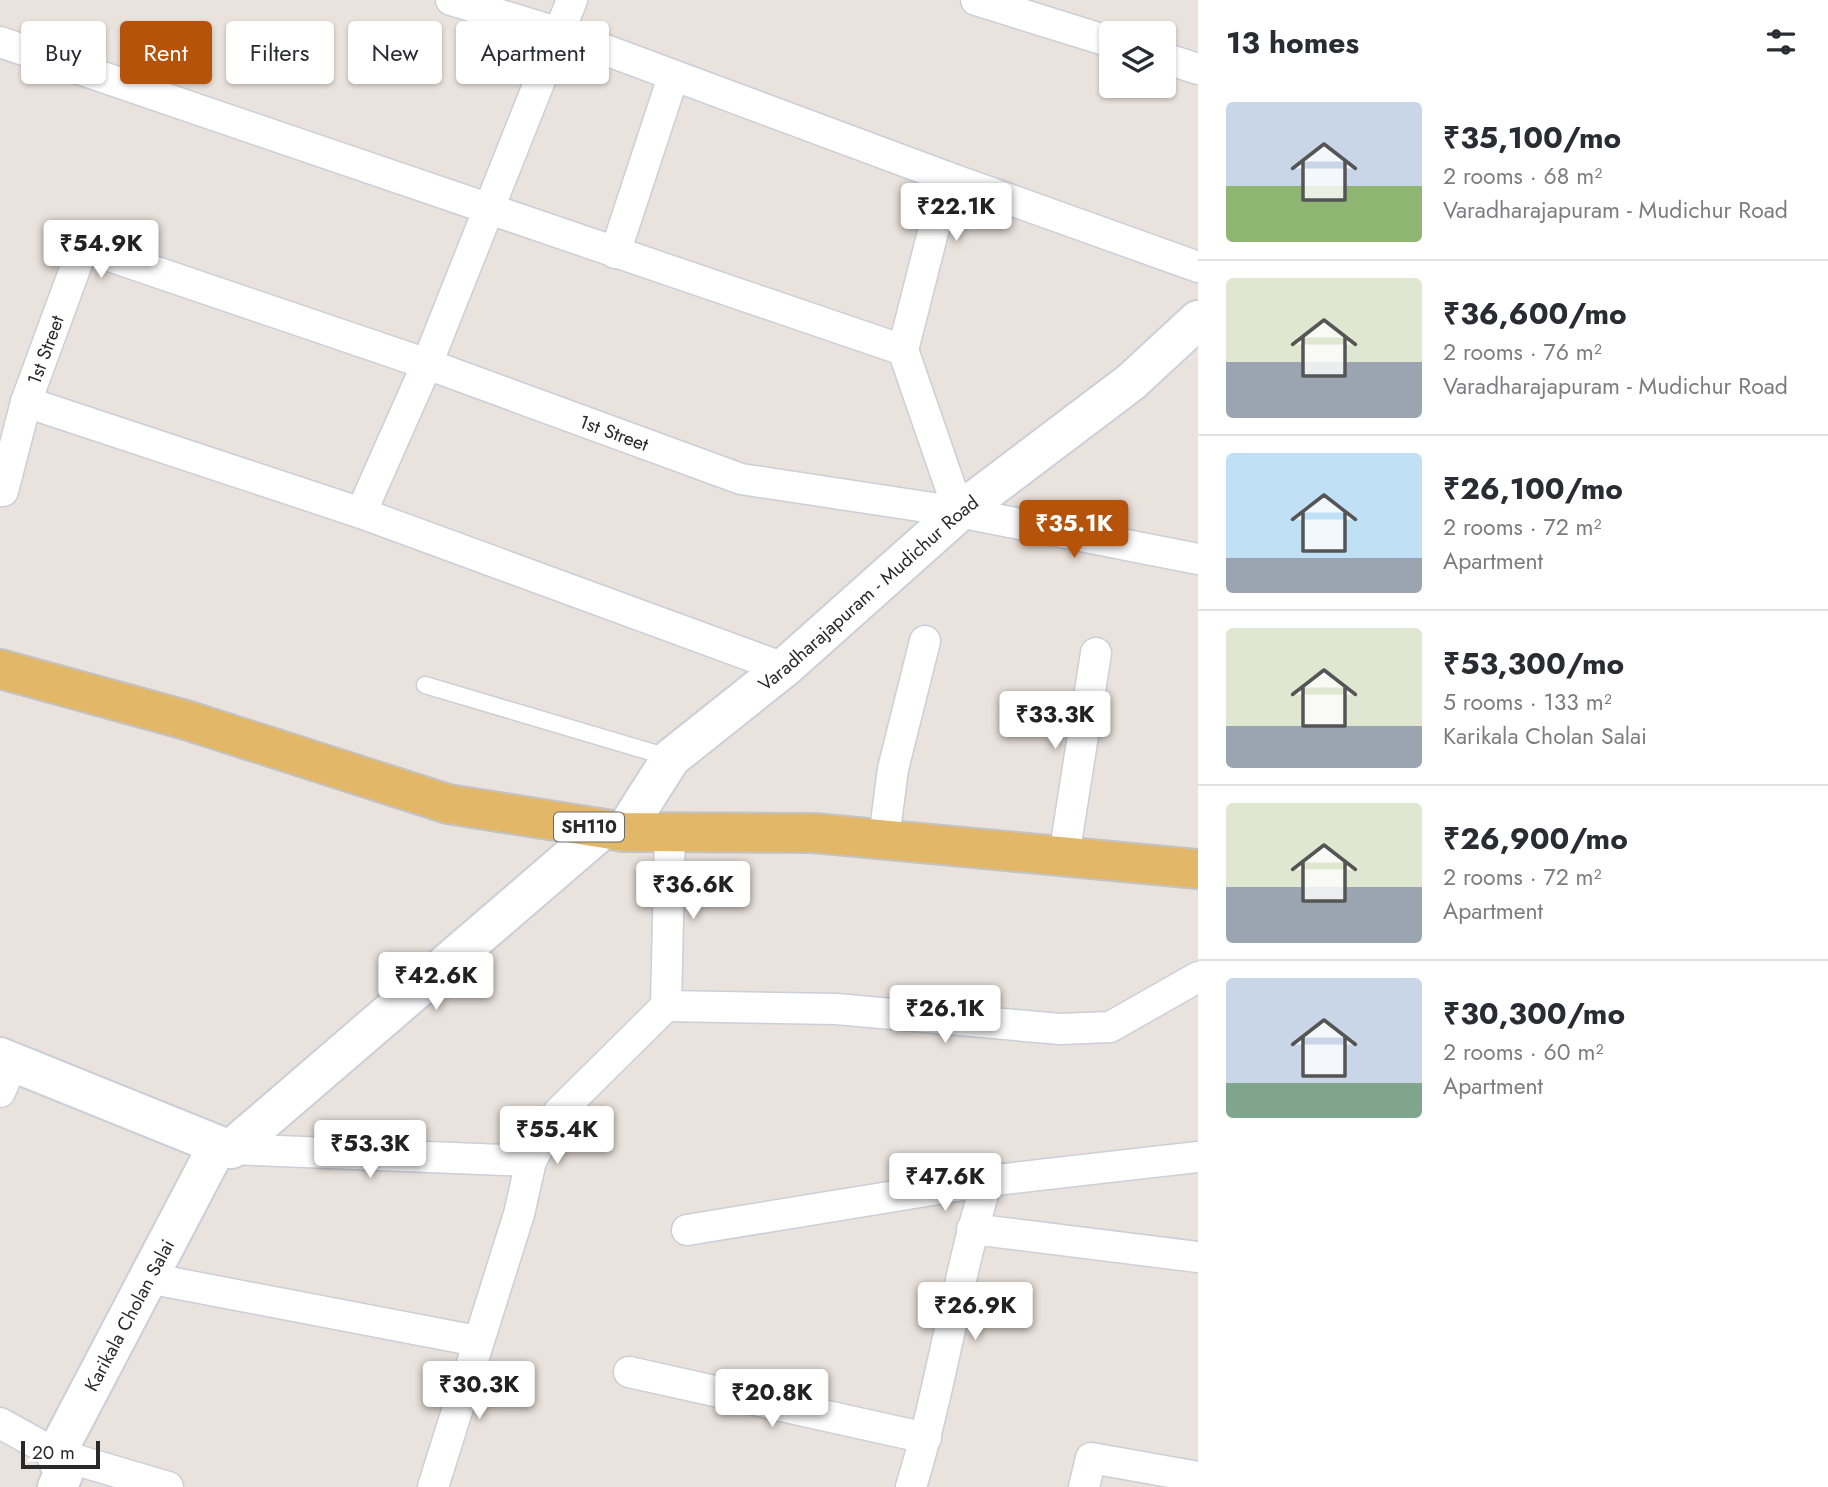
<!DOCTYPE html>
<meta charset="utf-8">
<style>
:root{--surface:#fff;--page:#f7f7f7;--text:#2b2b33;--muted:#7c7c81;--line:#e1e1e2;--accent:#b45309}
body{margin:0;font-family:Jost,sans-serif;background:var(--page);color:var(--text);height:100vh;display:flex;flex-direction:column;font-size:26px;white-space:nowrap}
*{box-sizing:border-box;margin:0}
p{font-size:23px;color:var(--muted)}
.icon{flex:none;width:38px;height:38px;fill:none;stroke:currentColor;stroke-width:2;stroke-linecap:round;stroke-linejoin:round}
.map{position:relative;flex:1;overflow:hidden}
.sheet{display:flex;flex-direction:column;background:var(--surface);width:630px}
.sheet>*{flex:none}
.guide{position:absolute;left:21px;top:21px;width:665px;height:63px;display:flex;gap:14px}
.fabs{position:absolute;left:1099px;top:21px;display:grid;gap:14px}
.fabs a{display:grid;place-items:center;width:77px;height:77px;border-radius:7px;background:var(--surface);box-shadow:0 2px 5px #0004;font-size:35px}
.scale{position:absolute;left:21px;bottom:18px;width:79px;box-sizing:border-box;padding-left:7px;border:4px solid #292929;border-top:0;font-size:19px;line-height:24px;white-space:nowrap;color:#292929;-webkit-text-stroke:5px #fff;paint-order:stroke}
.price{position:absolute;translate:-50% -60px;padding:0 16px;border-radius:7px;background:#fff;color:#222;font-size:23px;line-height:46px;filter:drop-shadow(0 2px 4px #0008)}
.price::after{content:'';position:absolute;left:50%;top:42px;width:21px;height:16px;margin-left:-10px;background:inherit;clip-path:polygon(0 0,100% 0,50% 100%)}
.price.current{background:var(--accent);color:#fff}
ul{padding:0;list-style:none}
li{display:flex;align-items:center;gap:21px;height:175px;padding:0 28px}
li+li{border-top:2px solid var(--line)}
li span{display:grid;place-items:center;flex:none;width:196px;height:140px;border-radius:7px;color:#555}
li>.icon{margin-inline-start:auto}
span .icon{width:84px;height:84px;fill:#fffc;stroke-width:1}
li b{font-size:30px}
h2{display:flex;justify-content:space-between;align-items:center;height:84px;padding:0 28px;font-size:30px}
.tag{padding:0 24px;border-radius:7px;background:var(--surface);box-shadow:0 2px 5px #0004;font-size:24px;line-height:63px}
.tag.current{background:var(--accent);color:#fff}
main{display:flex;flex:1;min-height:0}
.map>svg:first-child{display:block}
.lines{fill:none;stroke-linecap:round;stroke-linejoin:round}
.service-casing{stroke:#cacfd9;stroke-width:19}
.minor-casing{stroke:#cacfd9;stroke-width:33}
.tertiary-casing{stroke:#cacfd9;stroke-width:42}
.primary-casing{stroke:#c3c3c3;stroke-width:42}
.service{stroke:#fff;stroke-width:16}
.minor{stroke:#fff;stroke-width:30}
.tertiary{stroke:#fff;stroke-width:38}
.primary{stroke:#e2b768;stroke-width:38}
.labels{text-anchor:middle;stroke-width:7;stroke-linejoin:round;paint-order:stroke}
.shield{fill:#fff;stroke:#696969;stroke-width:2}
.shield-label{font-size:18px;font-weight:bold;fill:#292929}
.street-label{font-size:19px;fill:#292929;stroke:#fff}
</style>
<main>
<div class="map">
<svg width="1198" height="1487" viewBox="0 0 1198 1487">
<rect width="100%" height="100%" fill="#eae2dc"/>
<g class="lines">
<defs>
<path id="service" d="M 425,685 L 671,758"/>
<g id="minor">
<path d="M 451,0 L 560,33 L 947,177"/>
<path d="M 976,0 L 1111,42"/>
<path d="M 0,42 L 903,350"/>
<path d="M 1164,58 L 1198,69"/>
<path d="M 615,253 L 673,77"/>
<path d="M 3,491 L 26,402"/>
<path d="M 959,512 L 903,350 L 947,177 L 1198,267"/>
<path d="M 361,513 L 427,364 L 572,0"/>
<path id="s1" d="M 784,668 L 361,513 L 26,402 L 83,247 L 427,364 L 741,479 L 959,512 L 1198,559"/>
<path d="M 884,838 L 893,769 L 925,641"/>
<path d="M 1064,856 L 1096,653"/>
<path d="M 666,1006 L 836,1009 L 1060,1029 L 1110,1027 L 1198,977"/>
<path d="M 0,1092 L 13,1062"/>
<path d="M 218,1145 L 231,1149 L 531,1161"/>
<path d="M 972,1229 L 1198,1257"/>
<path d="M 687,1230 L 987,1181 L 1198,1157"/>
<path d="M 148,1278 L 477,1341"/>
<path d="M 629,1372 L 926,1438"/>
<path d="M 0,1423 L 56,1454 L 168,1487"/>
<path d="M 433,1487 L 519,1214 L 531,1161 L 558,1113 L 666,1006 L 670,834"/>
<path d="M 911,1487 C 942,1386 956,1281 987,1181"/>
<path d="M 1084,1487 L 1091,1458 L 1198,1477"/>
</g>
<g id="tertiary">
<path id="s2" d="M 624,832 L 671,758 L 784,668 L 959,512 L 1131,382 L 1198,320"/>
<path d="M 0,1057 L 218,1145 L 56,1454 L 63,1475 L 57,1487"/>
<path d="M 231,1149 L 603,829"/>
</g>
<path id="primary" d="M 0,669 L 186,720 L 448,804 L 624,832 L 814,833 L 1198,869"/>
</defs>
<use href="#service" class="service-casing"/>
<use href="#minor" class="minor-casing"/>
<use href="#tertiary" class="tertiary-casing"/>
<use href="#primary" class="primary-casing"/>
<use href="#service" class="service"/>
<use href="#minor" class="minor"/>
<use href="#tertiary" class="tertiary"/>
<use href="#primary" class="primary"/>
</g>
<g class="labels">
<rect class="shield" x="554" y="812.5" width="70" height="29" rx="5"/>
<g class="shield-label">
<text x="589" y="833">SH110</text>
</g>
<g class="street-label">
<text dy="7" stroke="none"><textPath href="#s1" startOffset="859">1st Street</textPath></text>
<text dy="7" stroke="none"><textPath href="#s1" startOffset="1531">1st Street</textPath></text>
<text dy="7" stroke="none"><textPath href="#s2" startOffset="345">Varadharajapuram - Mudichur Road</textPath></text>
<text transform="translate(129 1315) rotate(-62)" y="7">Karikala Cholan Salai</text>
</g>
</g>
</svg>
<div class="fabs">
<a><svg class="icon" aria-label="layers" viewBox="0 0 24 24"><path d="M12 4l9 5-9 5-9-5zM3 14l9 5 9-5"/></svg></a>
</div>
<div class="scale">20 m</div>
<b class="price" style="left:956px;top:243px">₹22.1K</b>
<b class="price" style="left:101px;top:280px">₹54.9K</b>
<b class="price current" style="left:1074px;top:560px">₹35.1K</b>
<b class="price" style="left:1055px;top:751px">₹33.3K</b>
<b class="price" style="left:693px;top:921px">₹36.6K</b>
<b class="price" style="left:436px;top:1012px">₹42.6K</b>
<b class="price" style="left:945px;top:1045px">₹26.1K</b>
<b class="price" style="left:557px;top:1166px">₹55.4K</b>
<b class="price" style="left:370px;top:1180px">₹53.3K</b>
<b class="price" style="left:945px;top:1213px">₹47.6K</b>
<b class="price" style="left:975px;top:1342px">₹26.9K</b>
<b class="price" style="left:479px;top:1421px">₹30.3K</b>
<b class="price" style="left:772px;top:1429px">₹20.8K</b>
<div class="guide">
<a class="tag">Buy</a>
<a class="tag current">Rent</a>
<a class="tag">Filters</a>
<a class="tag">New</a>
<a class="tag">Apartment</a>
</div>
</div>
<section class="sheet">
<h2>13 homes<svg class="icon" aria-label="filters" viewBox="0 0 24 24"><path d="M4 7h16M4 17h16"/><circle cx="9" cy="7" r="2"/><circle cx="15" cy="17" r="2"/></svg></h2>
<ul>
<li><span style="background:linear-gradient(#c9d6e8 60%,#8fb573 0)"><svg class="icon" aria-label="home" viewBox="0 0 24 24"><path d="M3 11l9-7 9 7M6 9v11h12V9"/></svg></span><div><b>₹35,100/mo</b><p>2 rooms · 68 m²</p><p>Varadharajapuram - Mudichur Road</p></div></li>
<li><span style="background:linear-gradient(#dfe7d0 60%,#9aa5b1 0)"><svg class="icon" aria-label="home" viewBox="0 0 24 24"><path d="M3 11l9-7 9 7M6 9v11h12V9"/></svg></span><div><b>₹36,600/mo</b><p>2 rooms · 76 m²</p><p>Varadharajapuram - Mudichur Road</p></div></li>
<li><span style="background:linear-gradient(#bfe0f5 75%,#9aa5b1 0)"><svg class="icon" aria-label="home" viewBox="0 0 24 24"><path d="M3 11l9-7 9 7M6 9v11h12V9"/></svg></span><div><b>₹26,100/mo</b><p>2 rooms · 72 m²</p><p>Apartment</p></div></li>
<li><span style="background:linear-gradient(#dfe7d0 70%,#9aa5b1 0)"><svg class="icon" aria-label="home" viewBox="0 0 24 24"><path d="M3 11l9-7 9 7M6 9v11h12V9"/></svg></span><div><b>₹53,300/mo</b><p>5 rooms · 133 m²</p><p>Karikala Cholan Salai</p></div></li>
<li><span style="background:linear-gradient(#dfe7d0 60%,#9aa5b1 0)"><svg class="icon" aria-label="home" viewBox="0 0 24 24"><path d="M3 11l9-7 9 7M6 9v11h12V9"/></svg></span><div><b>₹26,900/mo</b><p>2 rooms · 72 m²</p><p>Apartment</p></div></li>
<li><span style="background:linear-gradient(#c9d6e8 75%,#7fa58c 0)"><svg class="icon" aria-label="home" viewBox="0 0 24 24"><path d="M3 11l9-7 9 7M6 9v11h12V9"/></svg></span><div><b>₹30,300/mo</b><p>2 rooms · 60 m²</p><p>Apartment</p></div></li>
</ul>
</section>
</main>
